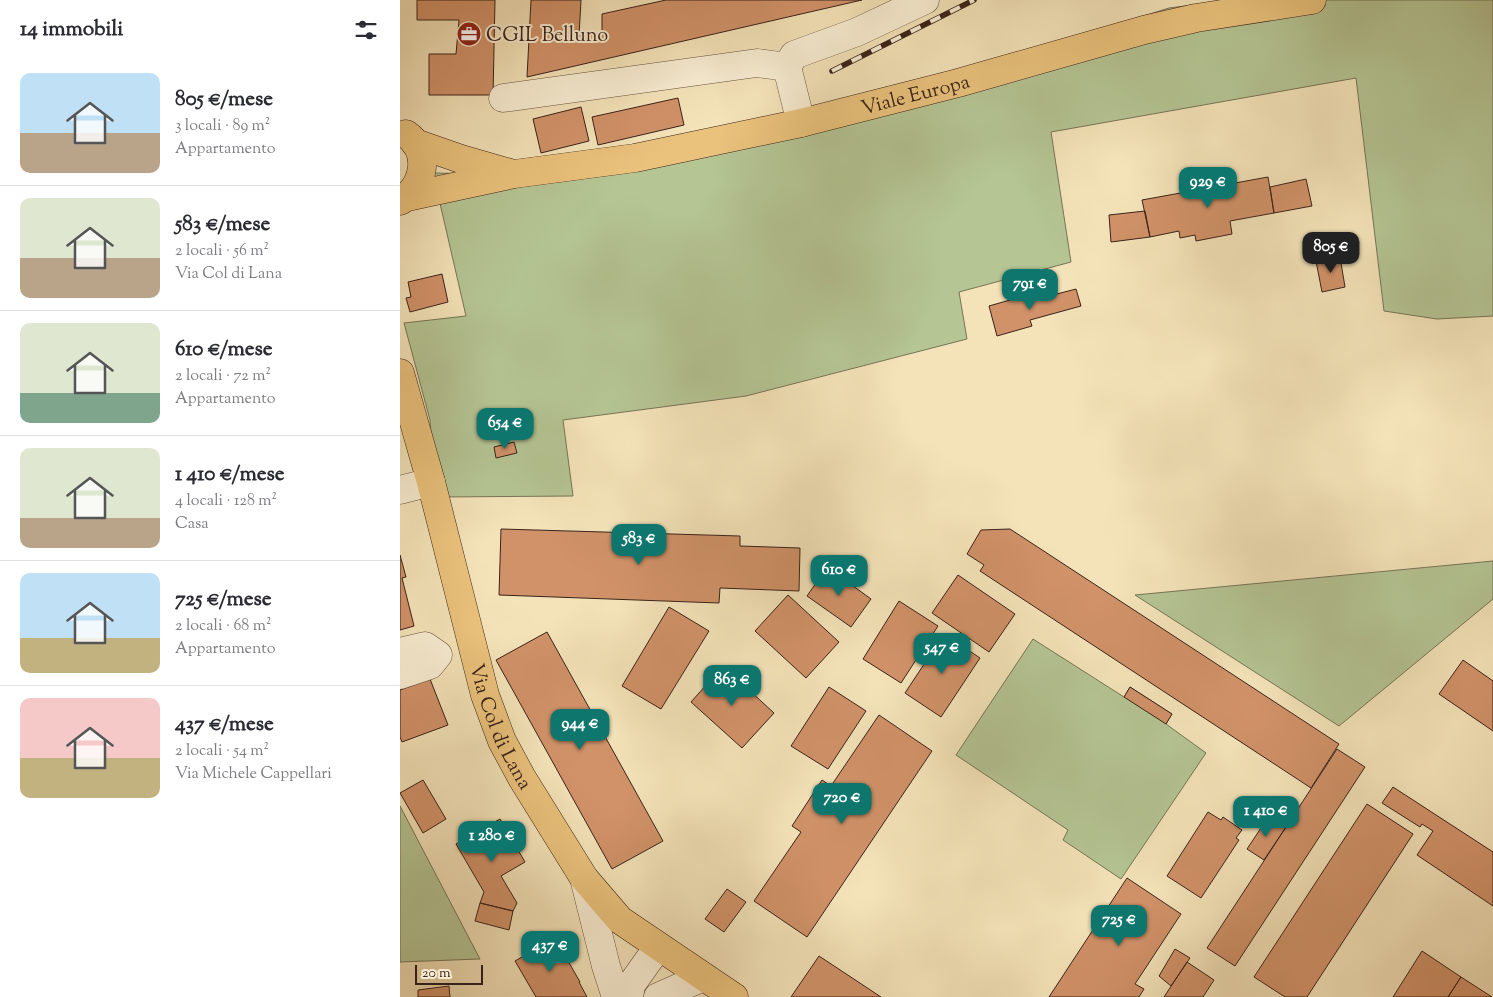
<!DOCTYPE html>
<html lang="it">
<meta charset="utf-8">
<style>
:root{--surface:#fff;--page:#f2f2f3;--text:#2b2b33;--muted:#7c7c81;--line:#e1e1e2;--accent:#0f766e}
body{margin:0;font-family:"Sorts Mill Goudy",serif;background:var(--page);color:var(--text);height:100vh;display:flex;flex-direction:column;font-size:19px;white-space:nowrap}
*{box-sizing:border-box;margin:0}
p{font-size:16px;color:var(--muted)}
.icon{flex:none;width:28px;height:28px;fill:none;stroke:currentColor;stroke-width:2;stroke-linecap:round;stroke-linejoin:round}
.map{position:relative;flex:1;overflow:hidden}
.details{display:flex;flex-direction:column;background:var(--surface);width:400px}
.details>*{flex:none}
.scale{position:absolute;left:15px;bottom:12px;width:68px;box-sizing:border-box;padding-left:5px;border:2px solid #392219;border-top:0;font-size:14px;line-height:18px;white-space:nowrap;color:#392219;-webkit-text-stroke:4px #f8edd2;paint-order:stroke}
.price{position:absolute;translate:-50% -42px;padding:0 11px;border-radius:10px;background:var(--accent);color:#fff;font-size:16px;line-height:32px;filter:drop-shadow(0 1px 2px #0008)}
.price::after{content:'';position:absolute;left:50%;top:30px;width:15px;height:11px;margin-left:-8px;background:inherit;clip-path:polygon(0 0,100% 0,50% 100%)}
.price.active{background:#222;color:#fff}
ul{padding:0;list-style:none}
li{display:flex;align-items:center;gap:15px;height:125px;padding:0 20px}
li+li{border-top:1px solid var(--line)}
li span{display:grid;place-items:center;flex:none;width:140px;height:100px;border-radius:10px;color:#555}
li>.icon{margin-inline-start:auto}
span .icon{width:60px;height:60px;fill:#fffc;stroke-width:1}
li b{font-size:21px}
h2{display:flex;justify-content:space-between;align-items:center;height:60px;padding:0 20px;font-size:21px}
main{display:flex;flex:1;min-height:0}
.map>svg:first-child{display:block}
.green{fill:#b5c594;stroke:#777456}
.building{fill:#d19269;stroke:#392219}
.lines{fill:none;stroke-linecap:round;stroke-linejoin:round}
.minor-casing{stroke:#685241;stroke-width:29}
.major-casing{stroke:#392219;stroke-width:29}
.minor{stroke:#f8edd2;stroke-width:28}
.major{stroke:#eac27c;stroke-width:28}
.rail-casing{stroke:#392219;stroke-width:5.5}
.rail{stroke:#f8edd2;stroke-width:4;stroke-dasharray:11;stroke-linecap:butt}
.labels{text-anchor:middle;stroke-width:4;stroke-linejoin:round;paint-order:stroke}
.poi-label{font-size:20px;fill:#392219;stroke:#f8edd2;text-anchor:start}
.street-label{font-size:20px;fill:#392219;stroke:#f8edd2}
</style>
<main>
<section class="details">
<h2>14 immobili<svg class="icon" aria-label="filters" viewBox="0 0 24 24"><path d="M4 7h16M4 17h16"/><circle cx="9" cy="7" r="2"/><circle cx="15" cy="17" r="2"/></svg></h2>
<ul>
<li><span style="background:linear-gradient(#bfe0f5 60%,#b9a48a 0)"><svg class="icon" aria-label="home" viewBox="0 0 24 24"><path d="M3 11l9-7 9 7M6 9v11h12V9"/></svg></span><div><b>805 €/mese</b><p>3 locali · 89 m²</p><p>Appartamento</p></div></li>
<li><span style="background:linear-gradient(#dfe7d0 60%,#b9a48a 0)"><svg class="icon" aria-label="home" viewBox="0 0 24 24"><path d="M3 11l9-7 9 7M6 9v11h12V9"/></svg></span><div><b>583 €/mese</b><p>2 locali · 56 m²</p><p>Via Col di Lana</p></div></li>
<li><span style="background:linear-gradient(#dfe7d0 70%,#7fa58c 0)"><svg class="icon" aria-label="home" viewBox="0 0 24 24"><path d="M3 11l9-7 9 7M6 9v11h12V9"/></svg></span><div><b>610 €/mese</b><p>2 locali · 72 m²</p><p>Appartamento</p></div></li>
<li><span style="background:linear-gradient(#dfe7d0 70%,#b9a48a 0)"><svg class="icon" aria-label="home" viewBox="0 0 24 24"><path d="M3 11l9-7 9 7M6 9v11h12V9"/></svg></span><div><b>1 410 €/mese</b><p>4 locali · 128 m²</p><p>Casa</p></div></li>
<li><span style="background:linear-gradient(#bfe0f5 65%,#c2b280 0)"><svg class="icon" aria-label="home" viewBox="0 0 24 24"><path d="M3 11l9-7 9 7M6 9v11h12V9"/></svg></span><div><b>725 €/mese</b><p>2 locali · 68 m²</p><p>Appartamento</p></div></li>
<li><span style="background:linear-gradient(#f6c9c9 60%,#c2b280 0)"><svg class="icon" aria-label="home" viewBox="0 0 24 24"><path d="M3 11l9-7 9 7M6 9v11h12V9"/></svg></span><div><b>437 €/mese</b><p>2 locali · 54 m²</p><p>Via Michele Cappellari</p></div></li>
</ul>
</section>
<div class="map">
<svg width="1093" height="997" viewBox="0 0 1093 997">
<rect width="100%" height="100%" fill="#f4e3b9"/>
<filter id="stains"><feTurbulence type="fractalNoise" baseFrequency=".004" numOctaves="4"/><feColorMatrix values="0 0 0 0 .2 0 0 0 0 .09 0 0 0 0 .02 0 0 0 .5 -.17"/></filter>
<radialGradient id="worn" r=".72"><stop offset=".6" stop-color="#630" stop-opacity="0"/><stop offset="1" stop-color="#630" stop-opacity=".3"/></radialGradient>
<path class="green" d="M 830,0 L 1093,0 L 1093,316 L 1037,319 L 984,311 L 956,78 L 651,132 L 671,262 L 559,292 L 567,339 L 346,396 L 163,420 L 173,496 L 41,497 L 32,452 L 30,420 L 4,323 L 66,316 L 33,173 L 204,176 L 619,55 L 769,8 Z
M 1093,561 L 1093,599 L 939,726 L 735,595 Z
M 633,639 L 724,697 L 730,687 L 772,714 L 766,724 L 806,753 L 721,879 L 663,840 L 668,830 L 556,755 Z
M 0,806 L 80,959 L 0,962 Z"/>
<path class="building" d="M 17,0 L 95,0 L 93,95 L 29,95 L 29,54 L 56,54 L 59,20 L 17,20 Z
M 131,0 L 181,0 L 179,36 L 202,33 L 202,14 L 266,0 L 462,0 L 127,77 Z
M 278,98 L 284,125 L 198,145 L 192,117 Z
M 181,107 L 189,141 L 141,153 L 133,119 Z
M 868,177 L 874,213 L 830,221 L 832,234 L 796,241 L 795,235 L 780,238 L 779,231 L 750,237 L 742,200 Z
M 906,179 L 912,206 L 874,213 L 870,187 Z
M 745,211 L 750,237 L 711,242 L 709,215 Z
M 940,257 L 945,287 L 922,292 L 916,261 Z
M 42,274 L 48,302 L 10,312 L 6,298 L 11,297 L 8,282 Z
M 676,289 L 681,306 L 630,320 L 632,326 L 597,336 L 589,306 L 624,296 L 626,302 Z
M 114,442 L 117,453 L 96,458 L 94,447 Z
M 101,529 L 340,536 L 340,546 L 400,548 L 399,591 L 320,588 L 319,603 L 99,595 Z
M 610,529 L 939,744 L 911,788 L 580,571 L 584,565 L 567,554 L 581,530 Z
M 0,555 L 6,577 L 2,578 L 14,626 L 0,630 Z
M 427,567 L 471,599 L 451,627 L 407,596 Z
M 558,575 L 615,614 L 589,652 L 532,613 Z
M 388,595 L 439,642 L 406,678 L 355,631 Z
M 499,601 L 538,626 L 501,683 L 463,659 Z
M 269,607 L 309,631 L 261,709 L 222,686 Z
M 147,632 L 263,841 L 212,869 L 96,660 Z
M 544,634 L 580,658 L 541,717 L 505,693 Z
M 1063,660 L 1093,681 L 1093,731 L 1039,694 Z
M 323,666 L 374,713 L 342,748 L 291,702 Z
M 30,679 L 48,725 L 2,742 L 0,737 L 0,690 Z
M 429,687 L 466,711 L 428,769 L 391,746 Z
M 730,687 L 772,714 L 766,724 L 724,697 Z
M 479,715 L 532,751 L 407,937 L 354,901 L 401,832 L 392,826 L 422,780 L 431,786 Z
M 937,749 L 965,767 L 835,966 L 807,948 Z
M 23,780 L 46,819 L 23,833 L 0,793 Z
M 993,787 L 1093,852 L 1093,906 L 1017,855 L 1033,831 L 1022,824 L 1020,827 L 982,803 Z
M 967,804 L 1013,834 L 907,997 L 885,997 L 854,977 Z
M 808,812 L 821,820 L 823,817 L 842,830 L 836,838 L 839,840 L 801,898 L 767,876 Z
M 869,816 L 886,827 L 864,860 L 847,849 Z
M 100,819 L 125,862 L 101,876 L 117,903 L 113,911 L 80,903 L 84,892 L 56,844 Z
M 727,878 L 781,914 L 735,984 L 744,989 L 739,997 L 649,997 Z
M 327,889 L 346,902 L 324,932 L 305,919 Z
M 80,903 L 113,911 L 109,930 L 75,921 Z
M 155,938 L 180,982 L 179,982 L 187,997 L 136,997 L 115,961 Z
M 775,949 L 790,958 L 771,986 L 759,976 Z
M 1022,951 L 1061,977 L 1048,997 L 993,997 Z
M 419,956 L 481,997 L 391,997 Z
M 787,962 L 814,980 L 803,997 L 764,997 Z
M 1061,977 L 1092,997 L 1048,997 Z
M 49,986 L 50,997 L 18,997 L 18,990 Z"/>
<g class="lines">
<defs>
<path id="minor" d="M 103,98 L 357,63 L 387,67
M 401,123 L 387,67 L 394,55 L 457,32 L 525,0
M 0,490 L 31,482
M 0,652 L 25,646 L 38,655 L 30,665 L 0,675
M 184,878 L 206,966 L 216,997
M 229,997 L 231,985 L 258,947
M 258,997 L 303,977"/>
<g id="major">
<path d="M 15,143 L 61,159 L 110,173"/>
<path id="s1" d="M 7,197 L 114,174 L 235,158 L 401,123 L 558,83 L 744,30 L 796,18 L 912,0"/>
<path d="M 0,201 C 24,187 32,152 6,134"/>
<path id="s2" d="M 0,373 L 31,482 L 85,695 L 102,741 L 122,778 L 184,878 L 220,920 L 334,997"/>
</g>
</defs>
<use href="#minor" class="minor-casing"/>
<use href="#major" class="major-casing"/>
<use href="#minor" class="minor"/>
<use href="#major" class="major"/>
<defs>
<path id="rail" d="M 432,71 L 574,0"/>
</defs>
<use href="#rail" class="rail-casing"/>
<use href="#rail" class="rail"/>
</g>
<defs>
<symbol id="office-disc" viewBox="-11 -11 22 22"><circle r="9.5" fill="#8f2418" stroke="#f8edd2"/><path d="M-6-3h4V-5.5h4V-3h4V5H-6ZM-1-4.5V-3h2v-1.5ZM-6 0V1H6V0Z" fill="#fff"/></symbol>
</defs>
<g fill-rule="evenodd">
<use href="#office-disc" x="55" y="20" width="28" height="28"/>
</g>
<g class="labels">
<g class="poi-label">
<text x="86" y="41">CGIL Belluno</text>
</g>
<g class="street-label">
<text dy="7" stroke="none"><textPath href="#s1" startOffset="519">Viale Europa</textPath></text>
<text dy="7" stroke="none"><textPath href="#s2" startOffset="368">Via Col di Lana</textPath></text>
</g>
</g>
<rect width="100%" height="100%" filter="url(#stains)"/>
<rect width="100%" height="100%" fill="url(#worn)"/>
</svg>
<div class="scale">20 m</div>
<b class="price" style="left:808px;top:209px">929 €</b>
<b class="price active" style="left:931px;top:274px">805 €</b>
<b class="price" style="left:630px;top:311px">791 €</b>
<b class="price" style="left:105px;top:450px">654 €</b>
<b class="price" style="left:239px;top:566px">583 €</b>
<b class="price" style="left:439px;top:597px">610 €</b>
<b class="price" style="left:542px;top:675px">547 €</b>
<b class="price" style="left:332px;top:707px">863 €</b>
<b class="price" style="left:180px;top:751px">944 €</b>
<b class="price" style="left:442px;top:825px">720 €</b>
<b class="price" style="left:866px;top:838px">1 410 €</b>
<b class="price" style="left:92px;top:863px">1 280 €</b>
<b class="price" style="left:719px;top:947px">725 €</b>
<b class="price" style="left:150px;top:973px">437 €</b>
</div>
</main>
